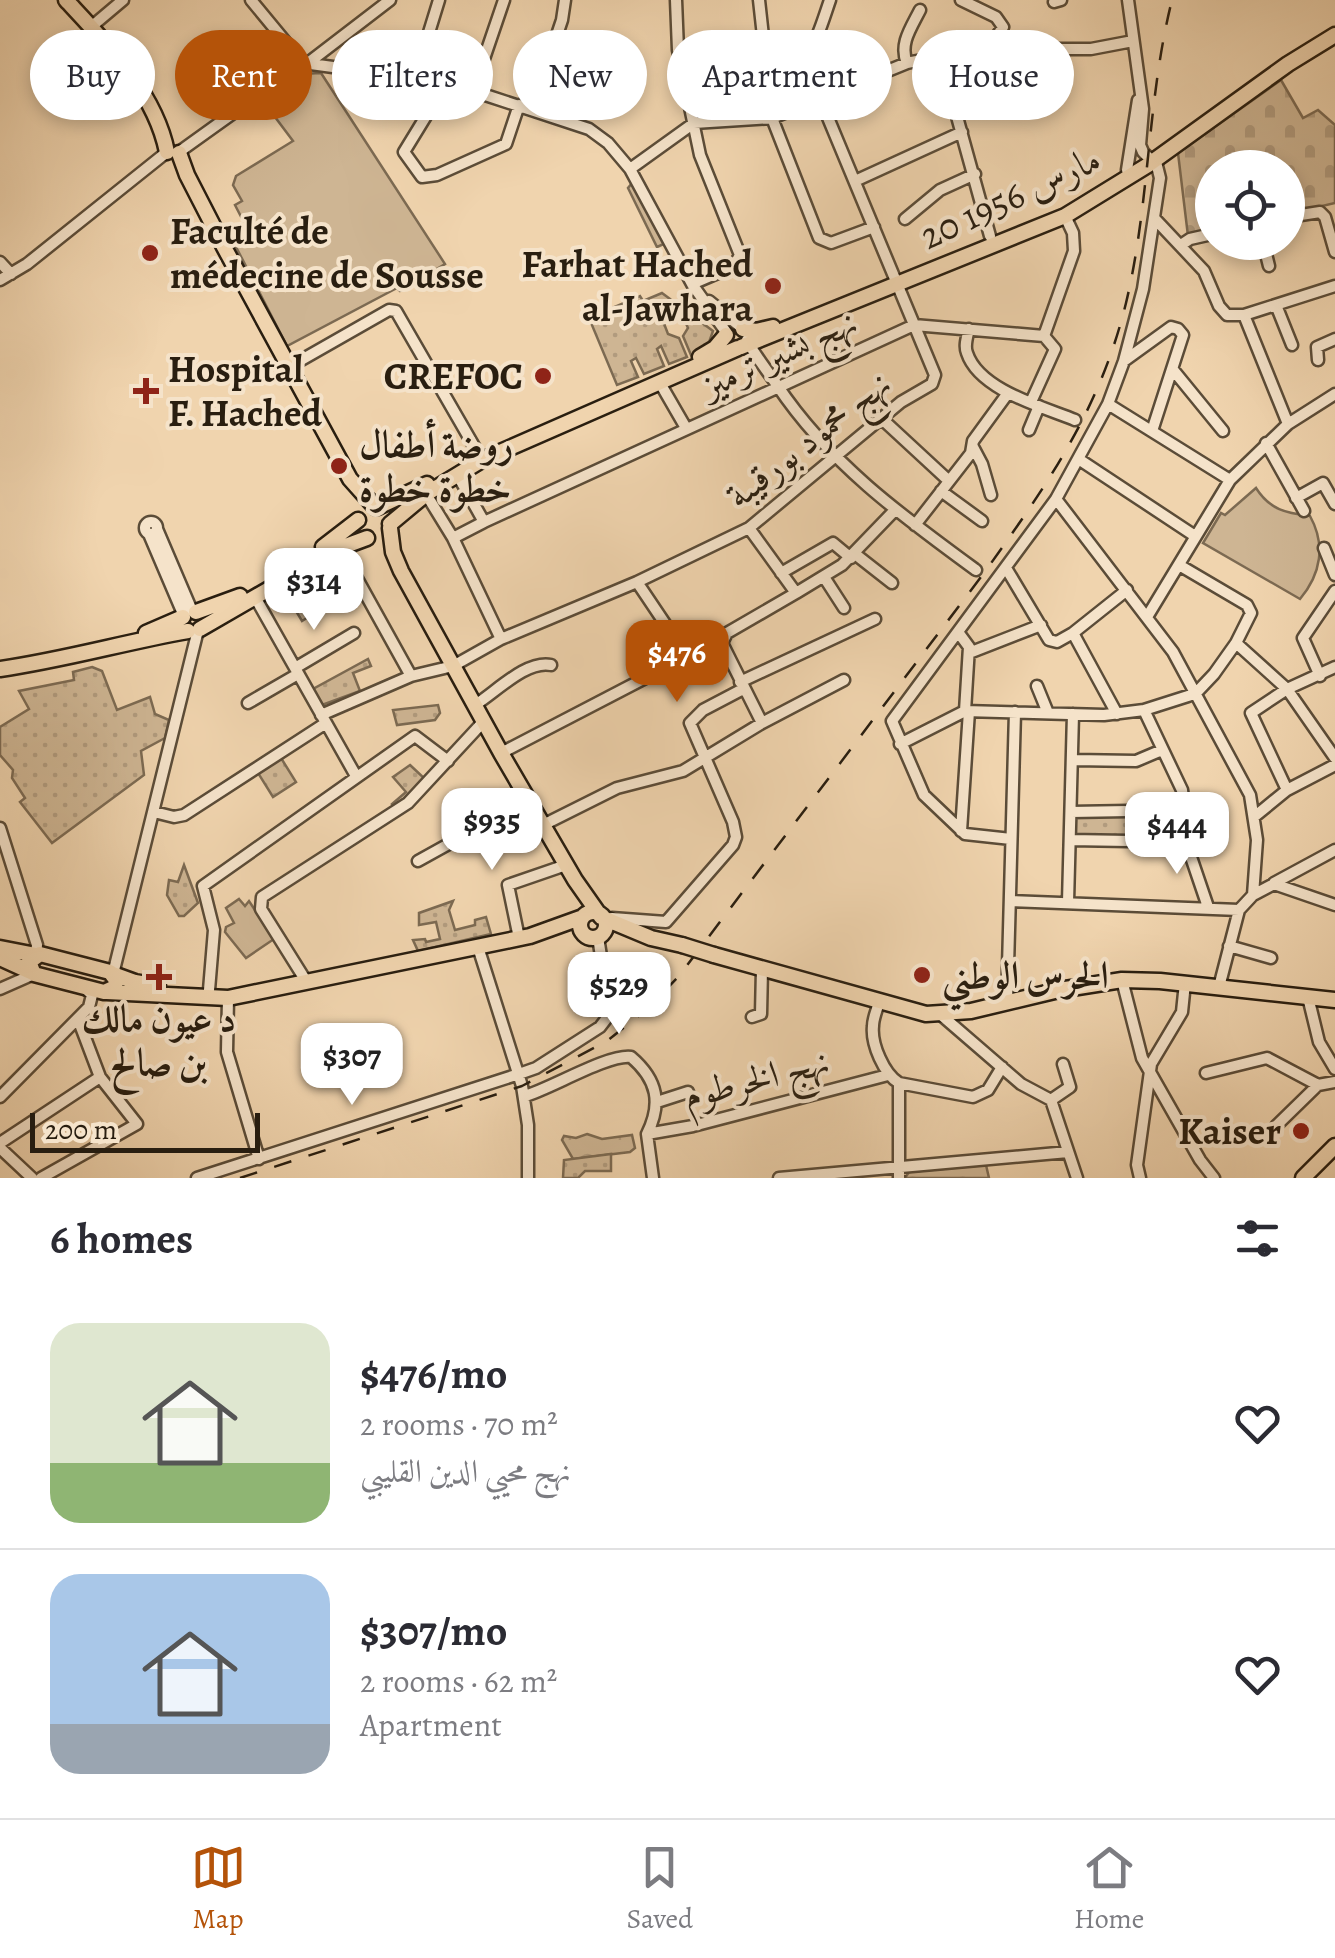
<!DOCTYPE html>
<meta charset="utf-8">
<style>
:root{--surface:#fff;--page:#f7f7f7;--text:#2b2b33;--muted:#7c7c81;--line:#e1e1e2;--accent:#b45309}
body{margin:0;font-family:Alegreya,Amiri,serif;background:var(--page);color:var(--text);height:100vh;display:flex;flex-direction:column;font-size:38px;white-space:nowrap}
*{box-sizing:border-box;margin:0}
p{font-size:32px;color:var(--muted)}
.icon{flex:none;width:55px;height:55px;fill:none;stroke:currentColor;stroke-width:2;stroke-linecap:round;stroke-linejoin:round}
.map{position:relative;height:1178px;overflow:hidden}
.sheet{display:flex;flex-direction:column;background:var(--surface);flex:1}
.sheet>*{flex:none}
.hud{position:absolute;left:30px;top:30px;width:1275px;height:90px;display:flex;gap:20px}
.fabs{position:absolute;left:1195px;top:150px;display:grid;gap:20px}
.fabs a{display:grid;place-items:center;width:110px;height:110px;border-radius:50%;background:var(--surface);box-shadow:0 5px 15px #0003;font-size:50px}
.scale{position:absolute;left:30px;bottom:25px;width:230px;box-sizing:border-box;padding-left:10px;border:5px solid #291e10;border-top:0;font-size:28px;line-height:35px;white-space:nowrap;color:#291e10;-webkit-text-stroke:8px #f5e3ca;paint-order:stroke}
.price{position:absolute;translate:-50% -85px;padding:0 22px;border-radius:20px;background:#fff;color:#222;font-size:32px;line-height:65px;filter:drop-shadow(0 2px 5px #0008)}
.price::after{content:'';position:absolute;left:50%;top:60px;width:30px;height:22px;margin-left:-15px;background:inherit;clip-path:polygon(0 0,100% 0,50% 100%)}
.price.active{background:var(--accent);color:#fff}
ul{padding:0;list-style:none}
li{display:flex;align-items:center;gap:30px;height:250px;padding:0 50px}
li+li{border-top:2px solid var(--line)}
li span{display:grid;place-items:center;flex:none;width:280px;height:200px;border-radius:30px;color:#555}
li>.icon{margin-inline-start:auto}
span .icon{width:120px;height:120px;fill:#fffc;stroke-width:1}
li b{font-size:42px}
h2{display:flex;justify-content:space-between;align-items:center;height:120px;padding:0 50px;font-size:42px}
.tag{padding:0 35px;border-radius:45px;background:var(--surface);box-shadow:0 5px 15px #0003;font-size:35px;line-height:90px}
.tag.active{background:var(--accent);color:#fff}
.menu{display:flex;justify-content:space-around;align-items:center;height:140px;border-top:2px solid var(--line);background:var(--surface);font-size:28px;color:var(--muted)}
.menu a{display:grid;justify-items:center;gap:5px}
.menu .active{color:var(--accent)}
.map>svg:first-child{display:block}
.grass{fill:#ceb593;stroke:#7c6a52;stroke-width:2.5}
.forest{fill:url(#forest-crowns);stroke:#7c6a52;stroke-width:2.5}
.cemetery{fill:url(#cemetery-stones);stroke:#7c6a52;stroke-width:2.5}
.park{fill:url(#park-dots);stroke:#7c6a52;stroke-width:2.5}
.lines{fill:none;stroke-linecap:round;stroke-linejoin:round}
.minor-casing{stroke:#5b4c38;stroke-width:15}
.major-casing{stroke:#291e10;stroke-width:19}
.minor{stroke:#f5e3ca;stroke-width:10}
.major{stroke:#f0d4ae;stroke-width:14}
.rail{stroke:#291e10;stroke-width:2.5;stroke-dasharray:18 18;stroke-linecap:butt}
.major-bridge-casing{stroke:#291e10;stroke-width:19;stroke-linecap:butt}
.major-bridge{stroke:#f0d4ae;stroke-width:14}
.poi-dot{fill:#8f2418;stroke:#f5e3ca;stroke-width:4}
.labels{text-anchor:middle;stroke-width:8;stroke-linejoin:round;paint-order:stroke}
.street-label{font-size:38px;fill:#291e10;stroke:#f5e3ca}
.poi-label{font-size:38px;font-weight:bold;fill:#291e10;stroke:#f5e3ca;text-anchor:start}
</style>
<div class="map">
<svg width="1335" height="1178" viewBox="0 0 1335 1178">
<defs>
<pattern id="forest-crowns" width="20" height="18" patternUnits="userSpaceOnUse" patternTransform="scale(2.5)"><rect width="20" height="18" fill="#ceb593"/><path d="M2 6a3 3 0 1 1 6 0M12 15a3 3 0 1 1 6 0" fill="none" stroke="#b19b7e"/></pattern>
<pattern id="cemetery-stones" width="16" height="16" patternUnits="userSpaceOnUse" patternTransform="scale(2.5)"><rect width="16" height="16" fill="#ceb593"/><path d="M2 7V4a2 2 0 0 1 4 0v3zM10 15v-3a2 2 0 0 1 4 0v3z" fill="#b19b7e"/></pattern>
<pattern id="park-dots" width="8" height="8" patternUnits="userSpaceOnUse" patternTransform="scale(2.5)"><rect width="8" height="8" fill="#ceb593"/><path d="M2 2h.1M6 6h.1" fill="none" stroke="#b19b7e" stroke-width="1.8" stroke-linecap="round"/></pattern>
</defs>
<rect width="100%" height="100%" fill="#f0d4ae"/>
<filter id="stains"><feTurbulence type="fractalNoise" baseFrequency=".002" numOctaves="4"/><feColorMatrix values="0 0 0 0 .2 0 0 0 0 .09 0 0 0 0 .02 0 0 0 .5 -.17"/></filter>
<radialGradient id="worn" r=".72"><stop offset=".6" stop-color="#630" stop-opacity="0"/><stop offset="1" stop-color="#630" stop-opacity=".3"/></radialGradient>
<path class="grass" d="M 321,73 L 445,264 L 400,291 L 397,288 L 287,346 L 235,245 L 251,236 L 235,205 L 242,201 L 233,185 L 236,176 L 293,141 L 263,101 L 300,74 Z
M 633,182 L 666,243 L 657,247 L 628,188 Z
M 1256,488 C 1270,510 1286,513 1310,516 C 1326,545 1321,574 1300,599 L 1203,543 L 1221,513 L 1225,515 Z
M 239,899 L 245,906 L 249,901 L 274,939 L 246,958 L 225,932 L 226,927 L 234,923 L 226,908 Z"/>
<path class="forest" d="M 587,1134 L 602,1139 L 632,1135 L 635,1148 L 630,1152 L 573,1159 L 562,1140 L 564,1136 L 576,1138 Z
M 986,1165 L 989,1178 L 905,1178 L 909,1172 Z"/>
<path class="cemetery" d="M 1281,80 L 1303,118 L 1318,110 L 1335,125 L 1335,203 L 1288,214 L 1288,168 L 1212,168 L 1212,231 L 1188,236 L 1178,153 Z"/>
<path class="park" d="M 662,293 L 713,331 L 707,348 L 691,355 L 683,336 L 688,328 L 679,308 L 672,302 L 658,308 L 668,334 L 679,338 L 687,357 L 669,364 L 661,346 L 657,349 L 664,366 L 644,374 L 636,358 L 631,361 L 638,377 L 617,385 L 589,318 L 640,296 L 643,301 Z
M 303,586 L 312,599 L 331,588 L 338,598 L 302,621 L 287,596 Z
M 368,659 L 371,666 L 353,673 L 360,691 L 322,705 L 313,689 Z
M 92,667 L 102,671 L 117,710 L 150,697 L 155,714 L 169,720 L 165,738 L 141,751 L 144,775 L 52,843 L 20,802 L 25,798 L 12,778 L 13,770 L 0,755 L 0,727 L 29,709 L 19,691 L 74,680 L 73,672 Z
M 438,705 L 440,713 L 435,720 L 397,725 L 393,710 Z
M 281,758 L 296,782 L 273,797 L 258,773 Z
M 410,765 L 425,779 L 395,807 L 392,804 L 406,792 L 393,777 Z
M 1181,815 L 1181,836 L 1074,836 L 1074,816 Z
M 184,865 L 198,903 L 184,916 L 179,916 L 167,895 L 169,880 L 178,882 Z
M 453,901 L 449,910 L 455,930 L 475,925 L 475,920 L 486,917 L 491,934 L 418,951 L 413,940 L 425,939 L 426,942 L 440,939 L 436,922 L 419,925 L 419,913 Z
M 611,1154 L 611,1171 L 585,1171 L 578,1178 L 563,1178 L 564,1160 Z"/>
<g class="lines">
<defs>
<path id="minor" d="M 251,0 L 303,63
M 676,0 L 678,50 L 700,155 L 740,255 L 734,266 L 692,284
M 759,0 L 772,118 L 819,238 L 831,243 L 874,227
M 1054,2 L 1061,0
M 91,27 L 123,0
M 1057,49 L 1091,49 L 1133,41
M 552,52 L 593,70
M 308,63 L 390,0
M 907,63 C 899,44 911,28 920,10
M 767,70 C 816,51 813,50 830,0
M 415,78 L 439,0
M 445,85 L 404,152 L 422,177 L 437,175 L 506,144 L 519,105
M 473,91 L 504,0
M 950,92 L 982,79 L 983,57 L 1003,27 L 996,17 L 961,0
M 532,109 L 562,20 L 565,0
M 179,152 L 303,63 L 415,78 L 473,91 L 589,129 L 608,143 L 630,169 L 692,284 L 726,332
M 630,169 L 694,123 L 772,118 L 907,63 L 931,58 L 943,66 L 990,236
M 1127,170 L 1138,100
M 855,181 L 962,132
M 1288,217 L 1320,212 L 1325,217 L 1335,252
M 905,219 L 940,190 L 975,174
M 1155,219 L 1204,271 L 1219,306 L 1227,315 L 1244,315 L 1335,286
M 1263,242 L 1269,266
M 1181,245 L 1190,239 L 1212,234
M 0,262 L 11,274
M 0,280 L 27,264 L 167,152
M 709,301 L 741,327
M 1276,305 L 1292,345
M 1244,315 L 1288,424
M 969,329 C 967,337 964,346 967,353 C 979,390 1043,407 1075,420
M 747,340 C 755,356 767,370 777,385 C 829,463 902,516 976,570
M 1318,360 L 1317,347 L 1335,339
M 1124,361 L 1171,327 L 1178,329 L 1183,335 L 1152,431
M 289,367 L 389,310 L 396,311 L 482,460
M 1174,371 L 1223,431
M 660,383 L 686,428
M 1031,402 L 1055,349 L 1044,336
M 1108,404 L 1230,480
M 882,419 L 949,481
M 1029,430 L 1039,406
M 1266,443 L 1304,511
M 973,447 L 982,464 L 991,495
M 1080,460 L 1195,536
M 457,474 L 484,522 L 914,325 L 1044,336 L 1074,251 L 1073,233 L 1065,216
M 941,491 L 982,521
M 426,494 L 453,538 L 501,639
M 1296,498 L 1323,483 L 1335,504
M 1056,499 L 1173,652 L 1250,795 L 1257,840 L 1253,895 L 1239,910 L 1219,987
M145 528a6 6 0 1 1 12 0a6 6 0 1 1-12 0Z
M 915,525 L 971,453 L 973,441 L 1008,393
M 749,528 L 796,593 L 727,633 L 722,643 L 762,723
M 157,529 L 192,611
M 149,534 L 184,616
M 453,538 L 484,522
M 1324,548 L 1335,575
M 855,554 L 892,583
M 1006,568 L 1049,640 L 1057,642 L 1073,633
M 781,573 L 833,543 L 851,558
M 824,577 L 844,608
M 796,593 L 842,565 L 895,510
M 255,597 L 356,776
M 1147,617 L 1230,480 L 1288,424 L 1335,394
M 958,632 L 969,647 L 965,711
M 1236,643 L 1287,689 L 1335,758
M 969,653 L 1041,625
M 295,668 L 354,633
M 411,676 L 453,666 L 501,639 L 637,582 L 749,528 L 901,402 L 932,384 L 935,375 L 819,96
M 1320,676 L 1303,638 L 1335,591
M 740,682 L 875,619
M 1037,686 L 1048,713
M 248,703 L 298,674
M 475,705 C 496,692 526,660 551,665
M 1144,710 L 1182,790 L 1190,854 L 1208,907
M 1117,714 L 1073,633 L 1127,590
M 321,715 L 411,676 L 340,548
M 900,744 L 965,711 L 1104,715 L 1144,710 L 1188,696 L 1196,693 L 1214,674 L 1236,643 L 1251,613 L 1247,605 L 1179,565
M 501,753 L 678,661 L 682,649 L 637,582
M 1074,760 L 1136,761 L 1162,750
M 1287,790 L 1251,713 L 1287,689 L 1335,667
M 154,812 L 174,817 L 184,815 L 326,723
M 1071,812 L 1186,810
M 1254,817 L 1287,790 L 1335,765
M 543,825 L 617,788 L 683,771 L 762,723 L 844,680
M 0,828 L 37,945 L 36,955
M 961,831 L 969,711
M 1011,839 L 965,834 L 924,795 L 892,721 L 1056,499 L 1108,404 L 1124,361 L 1143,289 L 1160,178 L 1157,166 L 1143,152 L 1140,145 L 1143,109 L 1128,0
M 1070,840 L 1188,842
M 418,861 L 528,800
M 1274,883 L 1335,850
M 1253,895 L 1274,884 L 1335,905
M 1011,901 L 1239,910
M 1068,902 L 1073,714
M 612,918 L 666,922 L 733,845 L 736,837 L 733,822 L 690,723 L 703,710 L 743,689
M 519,938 L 508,885 L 566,865
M 1229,946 L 1271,958
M 478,947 L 522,1086 L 528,1125 L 528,1178
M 113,974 L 198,630
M 1122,980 L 1142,1058 L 1200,1160 L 1214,1178
M 306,981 L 261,909 L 262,897 L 408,803 L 484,721
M 0,989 L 34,974
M 209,990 L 214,930 L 203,886 L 415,736 L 448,761
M 1308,997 L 1319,1042 L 1335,1069
M 228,998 L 227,1052 L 259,1159
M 879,1002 C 877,1010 873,1018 873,1026 C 871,1044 884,1074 899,1083 L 899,1178
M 1007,1003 L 1015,712
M 940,1014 L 1021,1084 L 1051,1100 L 1077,1178
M 752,1017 L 761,1014 L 762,969
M 1206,1073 L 1267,1058 L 1318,1085 L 1335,1082
M 899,1083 L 973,1097 L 988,1090 L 1002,1067
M 525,1096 C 552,1088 608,1054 631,1057 C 658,1080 662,1104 647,1134
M 0,1097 L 89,1007 L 92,995 L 83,986
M 1051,1100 L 1070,1087 L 1063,1064
M 657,1102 L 688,1092
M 1276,1126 L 1318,1085
M 0,1143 L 100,1077
M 0,1148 L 32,1178
M 41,1178 L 137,1124 L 100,1077 L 78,1019
M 197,1178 L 519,1074 L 536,1068 L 600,1027 L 610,1014 L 598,937
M 653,1178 L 647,1134 L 693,1126 L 888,1075
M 779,1178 L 1068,1152
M 1140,1178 L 1137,1165 L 1151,1064 L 1182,1012 L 1185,983"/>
<path id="major" d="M 66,0 C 106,43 155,92 167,152
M 179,153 L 187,175 L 224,247 L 350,479 L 375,507
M 743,329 L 756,331 L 773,327
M 741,347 L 1065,216 L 1148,165 L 1288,64 L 1335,35
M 700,357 L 715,348 L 726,335
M 378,507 L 427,484
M 390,524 L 426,494 L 482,460 L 738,348
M 390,528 L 393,552 L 401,571 L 501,753 L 575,880 L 601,917
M 323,547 L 358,520
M 196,612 L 240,596
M 200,629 L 340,548 L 367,538
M 146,633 L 183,617
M 0,669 C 64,660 125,642 188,631
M580 925a13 13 0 1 1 26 0a13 13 0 1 1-26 0Z
M 603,918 L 651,938 L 682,945
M 0,948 L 36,955
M 40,954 L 110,972 L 116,980 L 115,987 L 104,992 L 34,974 L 29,962 Z
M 714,955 L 926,1014 L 971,1011 L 1059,990 L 1122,980 L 1160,981 L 1335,1000
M 0,958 L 31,972
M 113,974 L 135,982 L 158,986
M 107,992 L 228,998 L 530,936 L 580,918
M 1303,1178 L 1335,1146"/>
</defs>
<use href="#minor" class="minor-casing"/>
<use href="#major" class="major-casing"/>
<use href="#minor" class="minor"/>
<use href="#major" class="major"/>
<path class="rail" d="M 240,1178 L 522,1086 L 607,1041 L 646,1010 L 679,976 L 984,573 C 1047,485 1100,410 1126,303 C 1150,203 1147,99 1172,0"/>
<defs>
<path id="major-bridge" d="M 682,945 L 714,955"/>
</defs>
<use href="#major-bridge" class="major-bridge-casing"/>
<use href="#major-bridge" class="major-bridge"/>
</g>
<g class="poi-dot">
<circle cx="150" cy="253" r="10"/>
<circle cx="773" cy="286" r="10"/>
<circle cx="543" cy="376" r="10"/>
<path d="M141 376h10v10h10v10h-10v10h-10v-10h-10v-10h10z"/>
<circle cx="339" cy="466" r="10"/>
<circle cx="922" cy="975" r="10"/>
<path d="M154 962h10v10h10v10h-10v10h-10v-10h-10v-10h10z"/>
<circle cx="1301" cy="1131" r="10"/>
</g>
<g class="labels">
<g class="street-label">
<text transform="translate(1010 197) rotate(-25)" y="13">20 مارس 1956</text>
<text transform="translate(779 353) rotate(-24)" y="13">نهج بشير ترميز</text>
<text transform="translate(808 439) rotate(-38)" y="13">نهج محمود بورقيبة</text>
<text transform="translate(756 1078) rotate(-14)" y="13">نهج الخرطوم</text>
</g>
<g class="poi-label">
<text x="170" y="244">Faculté de<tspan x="170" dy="44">médecine de Sousse</tspan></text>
<text x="753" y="277" text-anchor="end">Farhat Hached<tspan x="753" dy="44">al-Jawhara</tspan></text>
<text x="168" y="382">Hospital<tspan x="168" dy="44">F. Hached</tspan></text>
<text x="523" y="389" text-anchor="end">CREFOC</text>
<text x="359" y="457">روضة أطفال<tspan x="359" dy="44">خطوة خطوة</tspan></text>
<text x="942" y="988">الحرس الوطني</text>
<text x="159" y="1031" text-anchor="middle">د عيون مالك<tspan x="159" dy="44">بن صالح</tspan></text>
<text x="1281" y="1144" text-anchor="end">Kaiser</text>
</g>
</g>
<rect width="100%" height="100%" filter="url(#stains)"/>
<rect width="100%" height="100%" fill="url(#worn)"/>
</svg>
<div class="fabs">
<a><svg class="icon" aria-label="locate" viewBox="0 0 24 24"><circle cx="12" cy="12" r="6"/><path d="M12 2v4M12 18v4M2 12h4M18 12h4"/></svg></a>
</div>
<div class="scale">200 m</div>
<b class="price" style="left:314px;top:633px">$314</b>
<b class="price active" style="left:677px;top:705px">$476</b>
<b class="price" style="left:492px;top:873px">$935</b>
<b class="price" style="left:1177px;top:877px">$444</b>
<b class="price" style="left:619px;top:1037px">$529</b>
<b class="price" style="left:352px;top:1108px">$307</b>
<div class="hud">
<a class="tag">Buy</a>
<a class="tag active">Rent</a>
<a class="tag">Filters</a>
<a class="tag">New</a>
<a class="tag">Apartment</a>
<a class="tag">House</a>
</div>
</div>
<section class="sheet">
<h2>6 homes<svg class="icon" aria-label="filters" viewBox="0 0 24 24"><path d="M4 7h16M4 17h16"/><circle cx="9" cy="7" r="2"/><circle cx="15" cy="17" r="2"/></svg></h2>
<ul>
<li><span style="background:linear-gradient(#dfe7d0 70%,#8fb573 0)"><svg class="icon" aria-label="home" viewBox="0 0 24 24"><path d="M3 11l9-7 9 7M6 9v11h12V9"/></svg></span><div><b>$476/mo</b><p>2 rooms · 70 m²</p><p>نهج محيي الدين القليبي</p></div><svg class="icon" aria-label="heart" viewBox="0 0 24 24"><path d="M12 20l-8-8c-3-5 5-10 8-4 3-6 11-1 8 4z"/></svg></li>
<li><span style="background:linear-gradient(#a9c7e8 75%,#9aa5b1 0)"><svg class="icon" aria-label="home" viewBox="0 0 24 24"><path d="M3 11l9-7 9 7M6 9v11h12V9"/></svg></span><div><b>$307/mo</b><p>2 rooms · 62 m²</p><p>Apartment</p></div><svg class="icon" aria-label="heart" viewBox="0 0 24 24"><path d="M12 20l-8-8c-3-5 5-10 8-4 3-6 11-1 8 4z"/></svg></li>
</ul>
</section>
<nav class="menu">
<a class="active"><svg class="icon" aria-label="map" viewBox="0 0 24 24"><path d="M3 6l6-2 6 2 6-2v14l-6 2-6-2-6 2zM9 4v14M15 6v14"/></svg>Map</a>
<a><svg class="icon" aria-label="saved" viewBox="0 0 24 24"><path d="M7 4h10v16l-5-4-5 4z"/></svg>Saved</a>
<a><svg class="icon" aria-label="home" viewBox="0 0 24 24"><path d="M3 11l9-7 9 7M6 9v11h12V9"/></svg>Home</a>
</nav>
